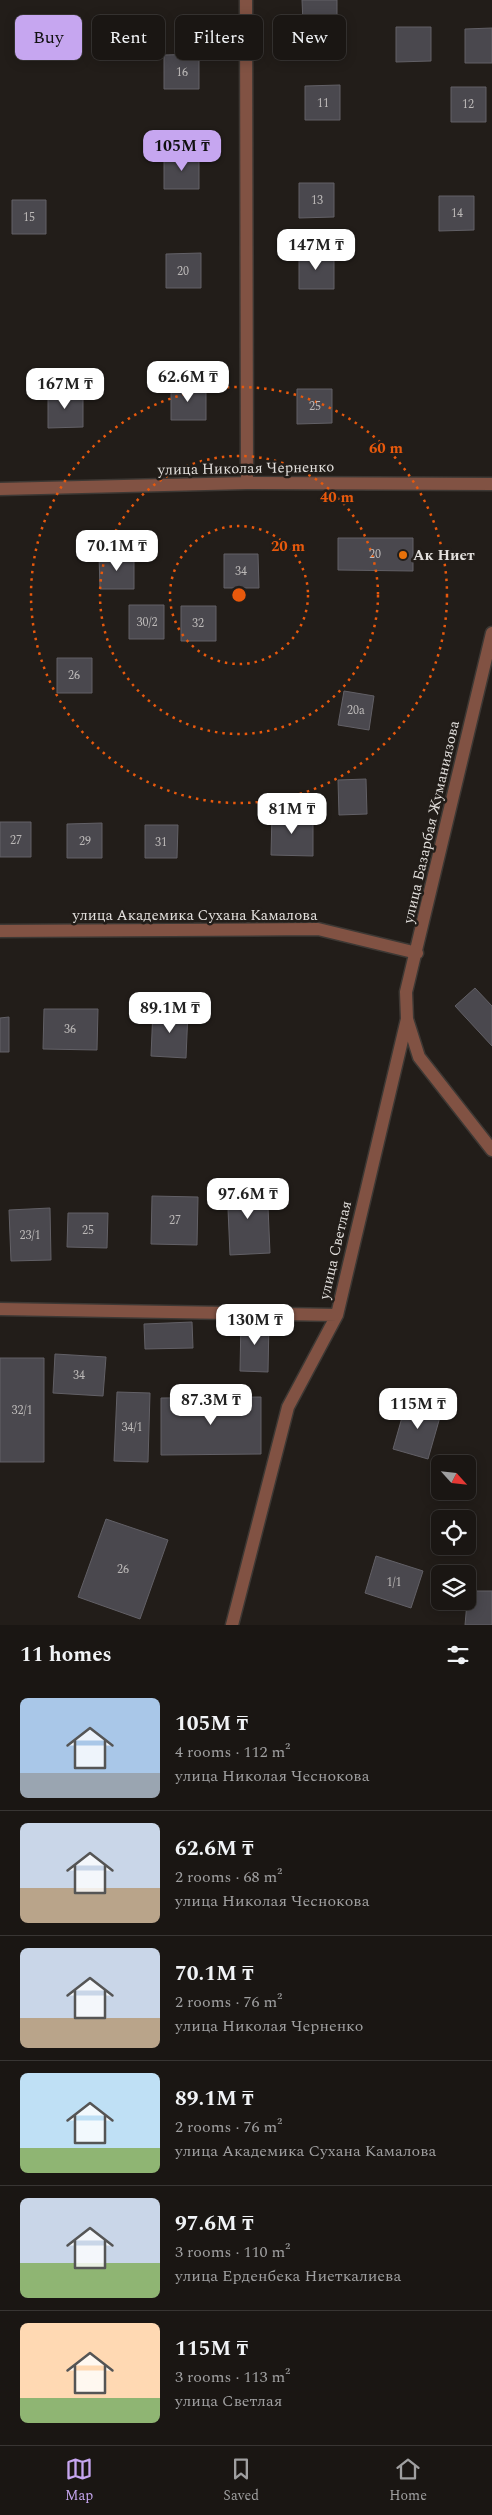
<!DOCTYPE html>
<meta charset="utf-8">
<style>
:root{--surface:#1a1613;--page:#231f1c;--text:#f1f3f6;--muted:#9f9fa0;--line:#383533;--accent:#c6a6f0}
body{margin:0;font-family:Spectral,serif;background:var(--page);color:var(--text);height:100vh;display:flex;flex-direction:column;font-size:19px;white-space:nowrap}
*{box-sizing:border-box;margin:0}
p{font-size:16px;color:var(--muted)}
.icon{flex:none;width:28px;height:28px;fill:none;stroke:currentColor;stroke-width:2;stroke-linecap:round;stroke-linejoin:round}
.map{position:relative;height:1625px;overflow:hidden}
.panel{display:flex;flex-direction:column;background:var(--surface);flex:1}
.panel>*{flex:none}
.hud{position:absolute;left:15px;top:15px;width:462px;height:45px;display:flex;gap:10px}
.needle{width:32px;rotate:117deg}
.controls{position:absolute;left:431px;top:1455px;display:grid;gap:10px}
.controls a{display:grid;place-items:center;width:45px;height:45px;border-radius:8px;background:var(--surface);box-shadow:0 2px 12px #0003,0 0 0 1px var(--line);font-size:25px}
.price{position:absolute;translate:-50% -42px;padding:0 11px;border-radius:10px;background:#fff;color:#222;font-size:16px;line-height:32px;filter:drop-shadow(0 1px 2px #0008)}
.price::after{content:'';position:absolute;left:50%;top:30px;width:15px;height:11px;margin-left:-8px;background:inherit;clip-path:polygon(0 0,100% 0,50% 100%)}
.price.selected{background:var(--accent);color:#111}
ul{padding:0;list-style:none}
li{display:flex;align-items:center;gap:15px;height:125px;padding:0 20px}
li+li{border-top:1px solid var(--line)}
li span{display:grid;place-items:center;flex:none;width:140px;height:100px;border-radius:8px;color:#555}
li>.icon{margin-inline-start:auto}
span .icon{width:60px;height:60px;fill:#fffc;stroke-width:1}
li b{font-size:21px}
h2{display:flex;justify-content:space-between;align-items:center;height:60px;padding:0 20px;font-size:21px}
.chip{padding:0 18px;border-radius:8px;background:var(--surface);box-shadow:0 2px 12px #0003,0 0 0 1px var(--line);font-size:18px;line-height:45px}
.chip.selected{background:var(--accent);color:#111}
.menu{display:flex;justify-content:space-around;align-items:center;height:70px;border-top:1px solid var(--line);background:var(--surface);font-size:14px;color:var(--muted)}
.menu a{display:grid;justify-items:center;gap:2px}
.menu .selected{color:var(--accent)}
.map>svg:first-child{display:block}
.building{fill:#4a484e;stroke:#626066}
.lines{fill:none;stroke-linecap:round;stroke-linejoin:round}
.minor-casing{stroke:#3d3834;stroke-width:15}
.minor{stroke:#815243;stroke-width:12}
.ring{fill:none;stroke:#e8590c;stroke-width:2.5;stroke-dasharray:2.5 5}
.food-dot{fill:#e8710a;stroke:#221d19;stroke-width:2}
.labels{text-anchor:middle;stroke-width:5;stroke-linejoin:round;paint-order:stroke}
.number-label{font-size:12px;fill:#bcb9b8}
.street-label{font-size:15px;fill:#e2dfdc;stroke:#221d19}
.poi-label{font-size:15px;font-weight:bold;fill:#e2dfdc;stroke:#221d19;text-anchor:start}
.centre{fill:#e8590c;stroke:#221d19;stroke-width:2.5}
.ring-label{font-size:15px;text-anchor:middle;font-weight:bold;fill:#e8590c;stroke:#221d19;stroke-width:5;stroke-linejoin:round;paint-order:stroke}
</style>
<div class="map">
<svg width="492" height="1625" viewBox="0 0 492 1625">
<rect width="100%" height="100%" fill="#221d19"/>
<path class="building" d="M 302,0 L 337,0 L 337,23 L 303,23 Z
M 396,27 L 431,27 L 431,61 L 396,62 Z
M 492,28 L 492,63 L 465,63 L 465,29 Z
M 199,54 L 199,89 L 164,89 L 164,55 Z
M 340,85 L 340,120 L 305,120 L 305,86 Z
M 451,87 L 486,87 L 486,122 L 451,122 Z
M 164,155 L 199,155 L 199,189 L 164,189 Z
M 299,183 L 334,183 L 334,217 L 299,218 Z
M 439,196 L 474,196 L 474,230 L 439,231 Z
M 12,200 L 46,200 L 46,234 L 12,234 Z
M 201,253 L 201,288 L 166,288 L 166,254 Z
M 299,254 L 334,254 L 334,289 L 299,289 Z
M 171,386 L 206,386 L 206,420 L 171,420 Z
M 297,389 L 332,389 L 332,423 L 297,424 Z
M 48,393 L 83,393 L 83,427 L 48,428 Z
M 338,538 L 413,538 L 413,571 L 338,570 Z
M 224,554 L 258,554 L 259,588 L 224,588 Z
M 99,555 L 134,555 L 134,589 L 100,589 Z
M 129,605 L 164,605 L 164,639 L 129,639 Z
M 181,606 L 216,606 L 216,641 L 181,641 Z
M 57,658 L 92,658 L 92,693 L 57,693 Z
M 344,691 L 374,696 L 369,730 L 338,725 Z
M 366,779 L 367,814 L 339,815 L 338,780 Z
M 272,814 L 313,815 L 313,856 L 271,855 Z
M 0,822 L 31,822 L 31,857 L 0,857 Z
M 102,823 L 102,858 L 67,858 L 67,824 Z
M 145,825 L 178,825 L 177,858 L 145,858 Z
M 475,988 L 492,1006 L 492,1046 L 455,1006 Z
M 44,1009 L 98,1009 L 97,1050 L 43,1049 Z
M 153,1009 L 188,1011 L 186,1058 L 151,1056 Z
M 9,1017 L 9,1052 L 0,1052 L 0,1018 Z
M 267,1184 L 270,1253 L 230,1255 L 227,1186 Z
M 152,1196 L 198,1197 L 197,1245 L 151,1244 Z
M 50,1208 L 51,1260 L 11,1261 L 9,1210 Z
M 68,1213 L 108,1213 L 107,1248 L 67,1247 Z
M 241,1321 L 269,1322 L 268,1372 L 240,1371 Z
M 192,1322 L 193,1348 L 145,1349 L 144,1324 Z
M 55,1354 L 106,1357 L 103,1396 L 53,1393 Z
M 0,1358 L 44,1358 L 44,1462 L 0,1462 Z
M 117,1392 L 150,1393 L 148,1462 L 114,1461 Z
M 261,1397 L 261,1454 L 161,1455 L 161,1398 Z
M 407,1400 L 442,1410 L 428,1459 L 393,1449 Z
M 106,1519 L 168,1540 L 140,1619 L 78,1597 Z
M 376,1556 L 423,1571 L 411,1608 L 365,1593 Z
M 468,1591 L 492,1591 L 492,1625 L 465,1625 Z"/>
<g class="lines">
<defs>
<path id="minor" d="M 246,0 L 247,483
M 0,489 L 247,483 L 492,484
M 0,931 L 318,929 L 417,953
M 407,1019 L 419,1057 L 492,1150
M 0,1309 L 337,1315
M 232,1625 L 288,1407 L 337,1315 L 407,1019 L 406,992 L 492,633"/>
</defs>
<use href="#minor" class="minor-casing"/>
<use href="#minor" class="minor"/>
</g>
<g class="ring">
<circle cx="239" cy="595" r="69"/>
<circle cx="239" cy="595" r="139"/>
<circle cx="239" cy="595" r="208"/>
</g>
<circle class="food-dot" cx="403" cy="555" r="5"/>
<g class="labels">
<g class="number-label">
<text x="182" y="76">16</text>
<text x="323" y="107">11</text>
<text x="468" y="108">12</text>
<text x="317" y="204">13</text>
<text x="457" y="217">14</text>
<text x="29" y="221">15</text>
<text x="183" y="275">20</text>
<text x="315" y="410">25</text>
<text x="375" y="558">20</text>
<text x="241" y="575">34</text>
<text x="147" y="626">30/2</text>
<text x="198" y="627">32</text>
<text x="74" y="679">26</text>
<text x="356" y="714">20а</text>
<text x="16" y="844">27</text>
<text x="85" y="845">29</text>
<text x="161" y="846">31</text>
<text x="70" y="1033">36</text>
<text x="175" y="1224">27</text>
<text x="88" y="1234">25</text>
<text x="30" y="1239">23/1</text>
<text x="79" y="1379">34</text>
<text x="22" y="1414">32/1</text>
<text x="132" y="1431">34/1</text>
<text x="123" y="1573">26</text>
<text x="394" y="1586">1/1</text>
</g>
<g class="street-label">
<text transform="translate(246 468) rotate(-1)" y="5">улица Николая Черненко</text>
<text transform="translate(431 822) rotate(-77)" y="5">улица Базарбая Жуманиязова</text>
<text x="195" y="920">улица Академика Сухана Камалова</text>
<text transform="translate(335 1250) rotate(-77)" y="5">улица Светлая</text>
</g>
<g class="poi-label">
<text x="413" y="560">Ак Ниет</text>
</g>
</g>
<circle cx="239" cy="595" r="8" class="centre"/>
<g class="ring-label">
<text x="386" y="453">60 m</text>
<text x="337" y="502">40 m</text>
<text x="288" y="551">20 m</text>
</g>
</svg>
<div class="controls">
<a><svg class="needle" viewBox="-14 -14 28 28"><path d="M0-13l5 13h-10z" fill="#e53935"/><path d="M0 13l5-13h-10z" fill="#9f9fa0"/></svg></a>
<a><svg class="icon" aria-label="locate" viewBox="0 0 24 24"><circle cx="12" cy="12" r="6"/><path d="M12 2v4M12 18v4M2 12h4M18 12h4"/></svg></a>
<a><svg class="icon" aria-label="layers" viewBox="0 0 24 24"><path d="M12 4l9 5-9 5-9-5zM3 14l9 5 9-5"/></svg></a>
</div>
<b class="price selected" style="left:182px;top:172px">105M ₸</b>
<b class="price" style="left:316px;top:271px">147M ₸</b>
<b class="price" style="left:188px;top:403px">62.6M ₸</b>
<b class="price" style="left:65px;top:410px">167M ₸</b>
<b class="price" style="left:117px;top:572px">70.1M ₸</b>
<b class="price" style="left:292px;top:835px">81M ₸</b>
<b class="price" style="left:170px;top:1034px">89.1M ₸</b>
<b class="price" style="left:248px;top:1220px">97.6M ₸</b>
<b class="price" style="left:255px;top:1346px">130M ₸</b>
<b class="price" style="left:211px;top:1426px">87.3M ₸</b>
<b class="price" style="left:418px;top:1430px">115M ₸</b>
<div class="hud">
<a class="chip selected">Buy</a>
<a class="chip">Rent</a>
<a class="chip">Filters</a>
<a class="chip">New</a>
</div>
</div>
<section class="panel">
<h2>11 homes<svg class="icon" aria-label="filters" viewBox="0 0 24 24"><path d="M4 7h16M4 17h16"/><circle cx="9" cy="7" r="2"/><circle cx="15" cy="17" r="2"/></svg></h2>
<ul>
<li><span style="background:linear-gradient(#a9c7e8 75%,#9aa5b1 0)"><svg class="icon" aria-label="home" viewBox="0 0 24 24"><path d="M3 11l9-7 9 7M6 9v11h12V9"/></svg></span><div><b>105M ₸</b><p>4 rooms · 112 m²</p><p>улица Николая Чеснокова</p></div></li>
<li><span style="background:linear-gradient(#c9d6e8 65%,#b9a48a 0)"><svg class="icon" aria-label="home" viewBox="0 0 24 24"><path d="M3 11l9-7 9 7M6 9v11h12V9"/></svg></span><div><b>62.6M ₸</b><p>2 rooms · 68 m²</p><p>улица Николая Чеснокова</p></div></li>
<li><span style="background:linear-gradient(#c9d6e8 70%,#b9a48a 0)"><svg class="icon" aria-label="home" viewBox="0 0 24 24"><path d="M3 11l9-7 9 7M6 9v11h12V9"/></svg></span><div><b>70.1M ₸</b><p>2 rooms · 76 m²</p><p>улица Николая Черненко</p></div></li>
<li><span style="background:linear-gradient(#bfe0f5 75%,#8fb573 0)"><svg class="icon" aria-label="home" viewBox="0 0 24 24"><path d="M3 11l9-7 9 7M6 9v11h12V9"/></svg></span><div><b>89.1M ₸</b><p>2 rooms · 76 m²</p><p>улица Академика Сухана Камалова</p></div></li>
<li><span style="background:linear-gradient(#c9d6e8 65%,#8fb573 0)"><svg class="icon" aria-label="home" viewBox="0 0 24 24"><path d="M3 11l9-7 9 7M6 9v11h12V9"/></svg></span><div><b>97.6M ₸</b><p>3 rooms · 110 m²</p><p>улица Ерденбека Ниеткалиева</p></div></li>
<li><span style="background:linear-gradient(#ffd9b3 75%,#8fb573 0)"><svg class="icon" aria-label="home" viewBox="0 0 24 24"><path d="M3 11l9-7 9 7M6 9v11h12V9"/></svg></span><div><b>115M ₸</b><p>3 rooms · 113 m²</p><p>улица Светлая</p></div></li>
</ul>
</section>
<nav class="menu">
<a class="selected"><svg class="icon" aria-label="map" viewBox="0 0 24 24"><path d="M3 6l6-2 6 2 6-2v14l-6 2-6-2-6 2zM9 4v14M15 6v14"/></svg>Map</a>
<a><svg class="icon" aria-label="saved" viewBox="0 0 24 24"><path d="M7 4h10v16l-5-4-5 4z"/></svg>Saved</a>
<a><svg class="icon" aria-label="home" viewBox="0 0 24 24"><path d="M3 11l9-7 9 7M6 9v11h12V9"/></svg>Home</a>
</nav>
